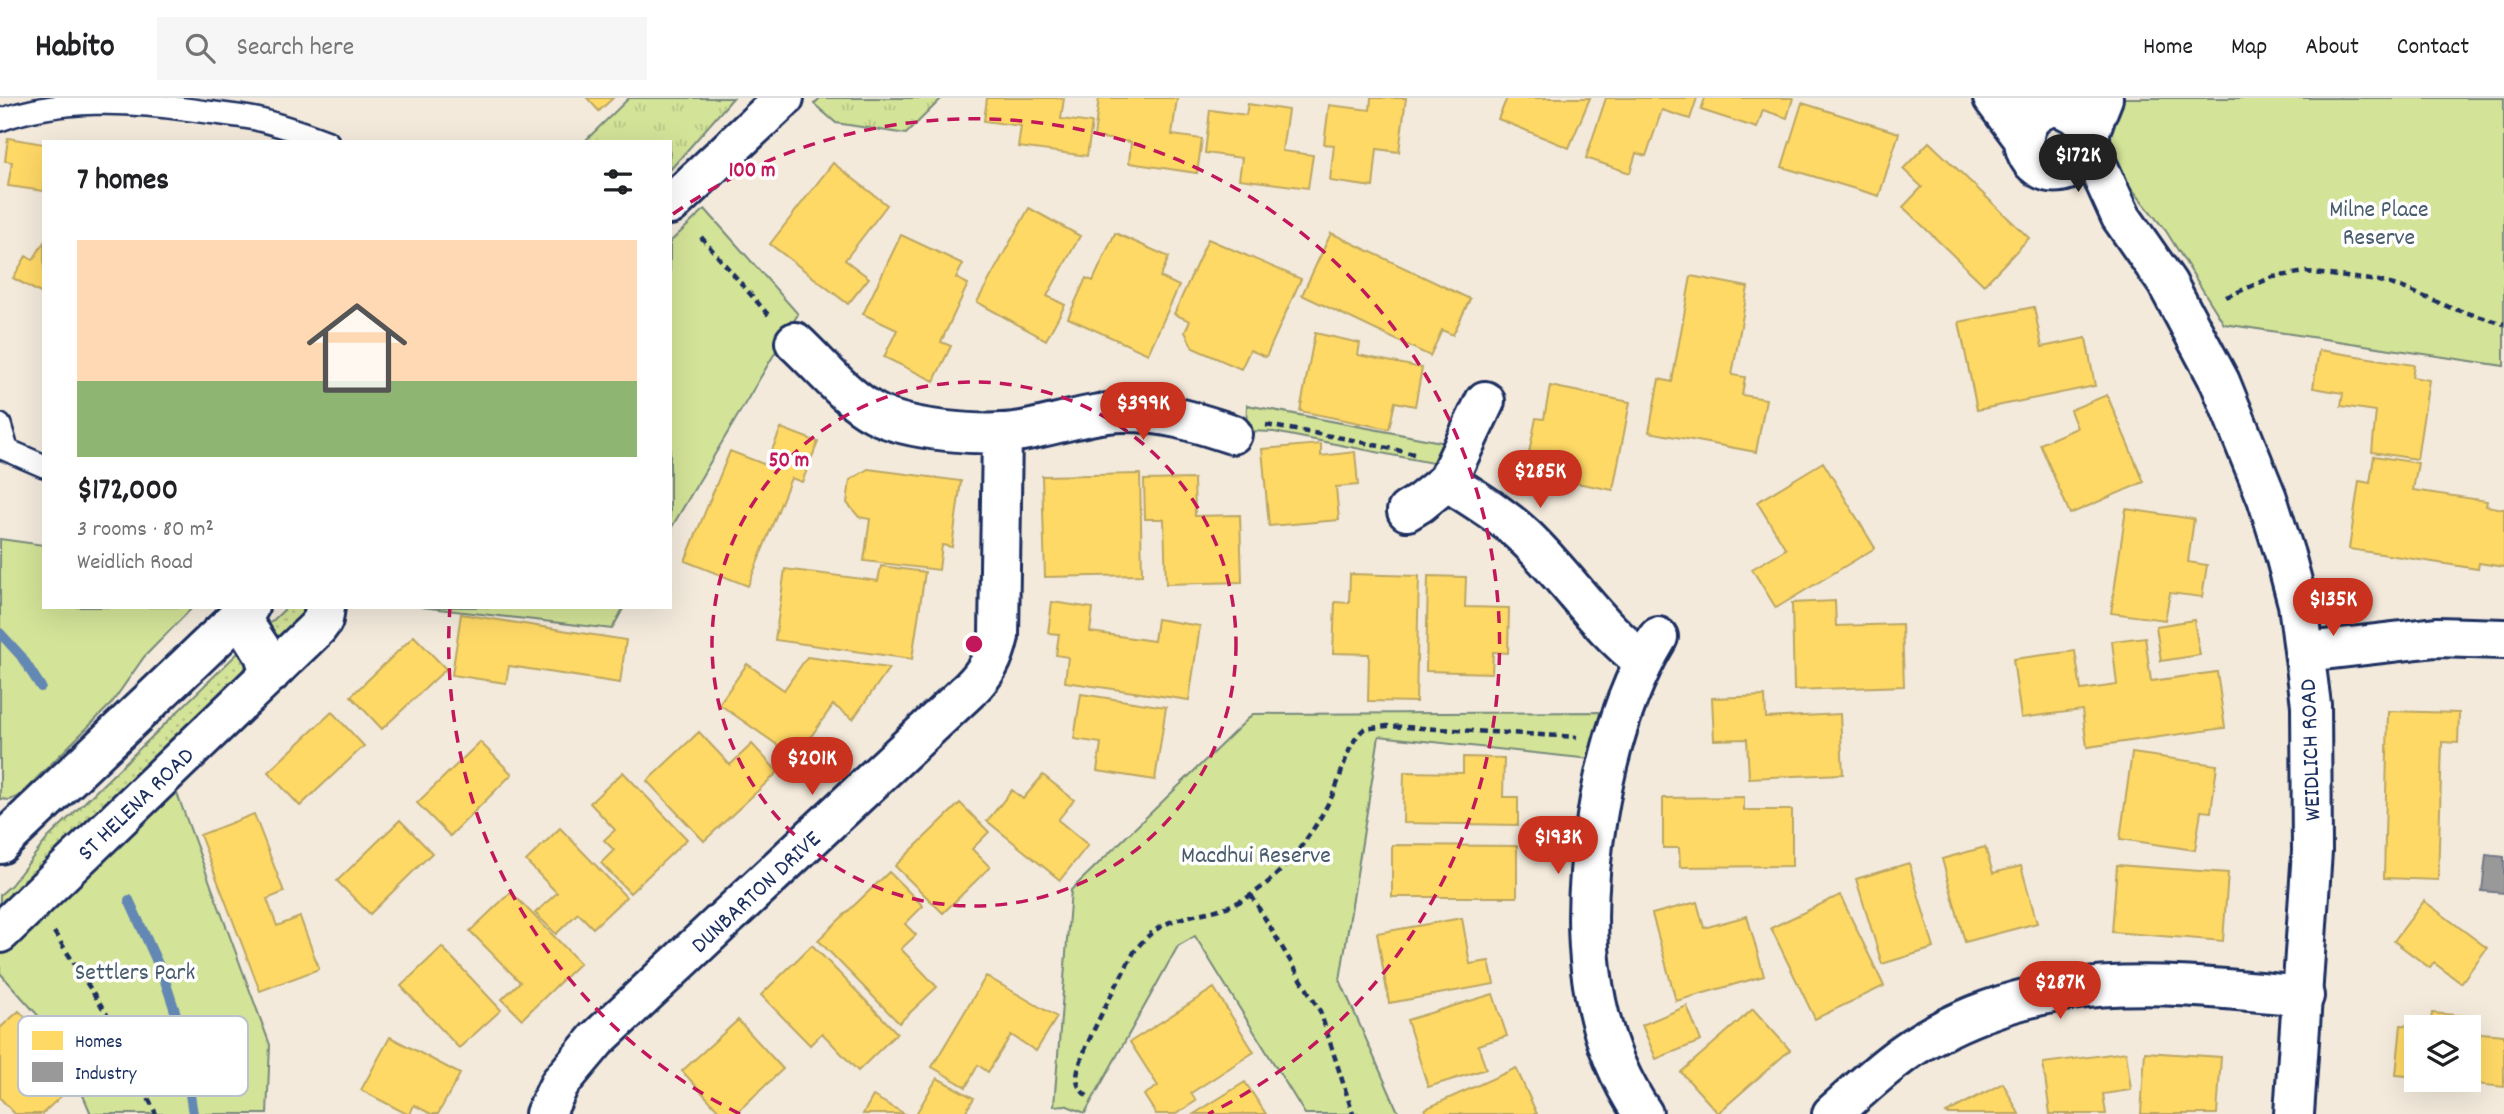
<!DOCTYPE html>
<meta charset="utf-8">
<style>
:root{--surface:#fff;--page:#f6f6f6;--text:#202124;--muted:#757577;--line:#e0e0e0;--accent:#c8321e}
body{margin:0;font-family:Dekko,sans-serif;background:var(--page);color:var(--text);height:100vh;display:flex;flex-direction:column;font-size:26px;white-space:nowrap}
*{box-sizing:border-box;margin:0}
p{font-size:23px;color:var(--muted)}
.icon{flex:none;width:38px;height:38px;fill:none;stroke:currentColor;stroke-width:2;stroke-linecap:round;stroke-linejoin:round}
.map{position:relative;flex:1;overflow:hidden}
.panel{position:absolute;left:42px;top:42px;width:630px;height:469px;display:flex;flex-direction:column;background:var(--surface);border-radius:0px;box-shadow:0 7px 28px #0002}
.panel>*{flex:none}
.fabs{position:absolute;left:2404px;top:917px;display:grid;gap:14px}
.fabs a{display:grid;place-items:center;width:77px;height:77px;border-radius:0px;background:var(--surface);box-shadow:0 7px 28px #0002;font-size:35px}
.price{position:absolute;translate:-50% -60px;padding:0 16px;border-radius:24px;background:var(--accent);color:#fff;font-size:23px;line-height:46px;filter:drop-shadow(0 2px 4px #0008)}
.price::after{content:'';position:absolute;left:50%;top:42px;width:21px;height:16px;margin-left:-10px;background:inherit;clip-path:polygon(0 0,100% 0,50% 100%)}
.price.selected{background:#222;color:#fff}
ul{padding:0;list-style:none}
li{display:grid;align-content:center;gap:14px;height:371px;padding:0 35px}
li span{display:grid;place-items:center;height:217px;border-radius:0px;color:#555}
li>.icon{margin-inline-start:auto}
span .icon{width:126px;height:126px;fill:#fffc;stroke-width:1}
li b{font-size:30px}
h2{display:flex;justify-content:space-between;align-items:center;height:84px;padding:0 35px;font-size:30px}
header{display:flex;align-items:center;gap:42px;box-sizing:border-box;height:98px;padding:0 35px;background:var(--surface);border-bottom:2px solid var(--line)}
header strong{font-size:33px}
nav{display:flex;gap:38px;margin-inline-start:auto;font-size:24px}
.search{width:490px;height:63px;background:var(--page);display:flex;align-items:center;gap:18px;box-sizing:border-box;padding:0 24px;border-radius:0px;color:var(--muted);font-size:26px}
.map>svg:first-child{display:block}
.grass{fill:url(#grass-tufts);stroke:#77897a;stroke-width:2}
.park{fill:#d3e397;stroke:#77897a;stroke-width:2}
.garden{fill:url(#garden-dots);stroke:#77897a;stroke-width:2}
.homes{fill:#ffd966;stroke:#bba664;stroke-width:2}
.industry{fill:#999;stroke:#737987;stroke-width:2}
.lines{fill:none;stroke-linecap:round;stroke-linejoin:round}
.stream{stroke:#6388b4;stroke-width:10}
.service-casing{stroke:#1b2f5e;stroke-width:26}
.minor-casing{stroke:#1b2f5e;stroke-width:44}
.tertiary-casing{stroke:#1b2f5e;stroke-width:44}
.secondary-casing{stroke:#1b2f5e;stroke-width:44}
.path{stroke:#1b2f5e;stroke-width:4.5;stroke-dasharray:7 5;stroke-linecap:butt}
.service{stroke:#fff;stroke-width:21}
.minor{stroke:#fff;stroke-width:38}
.tertiary{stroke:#fff;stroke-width:38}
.secondary{stroke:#fff;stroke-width:38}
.ring{fill:none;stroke:#c2185b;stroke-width:3.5;stroke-dasharray:12 9}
.labels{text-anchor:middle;stroke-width:7;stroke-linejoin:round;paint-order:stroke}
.park-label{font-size:24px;fill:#495c6c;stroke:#fff}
.street-label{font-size:24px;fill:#1b2f5e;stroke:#fff}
.key{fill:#fff;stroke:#bbc1cf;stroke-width:2}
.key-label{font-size:19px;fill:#1b2f5e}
.centre{fill:#c2185b;stroke:#fff;stroke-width:3.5}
.ring-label{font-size:21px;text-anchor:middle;font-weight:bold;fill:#c2185b;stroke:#fff;stroke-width:7;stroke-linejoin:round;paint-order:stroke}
</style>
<header>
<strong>Habito</strong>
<div class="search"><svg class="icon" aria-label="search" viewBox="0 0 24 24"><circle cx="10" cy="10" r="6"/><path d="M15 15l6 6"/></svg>Search here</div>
<nav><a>Home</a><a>Map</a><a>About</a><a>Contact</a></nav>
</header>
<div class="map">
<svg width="2504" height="1016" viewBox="0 0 2504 1016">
<defs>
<pattern id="grass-tufts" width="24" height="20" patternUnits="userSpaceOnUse" patternTransform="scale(1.75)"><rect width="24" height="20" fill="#d3e397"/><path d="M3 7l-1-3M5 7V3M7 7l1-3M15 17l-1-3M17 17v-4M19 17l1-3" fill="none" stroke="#b5c385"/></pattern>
<pattern id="garden-dots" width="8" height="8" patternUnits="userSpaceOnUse" patternTransform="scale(1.75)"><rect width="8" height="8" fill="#d3e397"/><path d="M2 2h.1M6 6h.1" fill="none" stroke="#b5c385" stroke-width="1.8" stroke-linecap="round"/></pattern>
</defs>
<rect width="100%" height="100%" fill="#f3eadc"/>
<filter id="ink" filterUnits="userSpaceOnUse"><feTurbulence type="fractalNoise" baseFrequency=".0143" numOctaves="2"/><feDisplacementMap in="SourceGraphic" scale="14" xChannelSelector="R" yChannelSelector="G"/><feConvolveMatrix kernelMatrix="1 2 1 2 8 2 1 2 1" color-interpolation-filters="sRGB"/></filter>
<g filter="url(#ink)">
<path class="grass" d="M 629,0 L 733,0 L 670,72 L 670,44 L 584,44 Z
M 820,0 L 942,0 L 906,36 L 836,25 L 814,6 Z"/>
<path class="park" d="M 2112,0 L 2504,0 L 2504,268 L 2224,226 L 2166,133 L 2108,61 L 2104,22 Z
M 705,111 L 798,216 L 670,432 L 670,144 Z
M 1247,307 L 1446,345 L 1432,365 L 1274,334 L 1246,333 Z
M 0,441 L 44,447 L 44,509 L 193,509 L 144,559 L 111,606 L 19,698 L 10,702 L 0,701 Z
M 421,509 L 624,509 L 612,531 Z
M 1606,614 L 1590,661 L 1379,638 L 1340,882 L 1399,1016 L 1305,1016 L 1195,838 L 1178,848 L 1085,1015 L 1065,1007 L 1054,1008 L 1071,792 L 1253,616 Z
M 175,690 L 270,947 L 267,1016 L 91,1016 L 59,941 L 0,875 L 0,856 Z"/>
<path class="garden" d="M 287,509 L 311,509 L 281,547 L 263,532 Z
M 246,547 L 253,566 L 0,812 L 0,797 L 11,787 L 48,740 Z"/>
<path class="homes" d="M 587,0 L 613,0 L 599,13 Z
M 987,0 L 1064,0 L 1061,21 L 1092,25 L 1087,58 L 1018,49 L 1021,28 L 984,23 Z
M 1099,0 L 1177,0 L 1172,37 L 1202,41 L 1197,75 L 1129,65 L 1131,44 L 1094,39 Z
M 1371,0 L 1406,0 L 1399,54 L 1377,51 L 1373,89 L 1330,83 L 1334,47 L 1324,46 L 1329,7 L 1370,12 Z
M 1507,0 L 1590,0 L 1569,50 L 1498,21 Z
M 1606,0 L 1697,0 L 1690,21 L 1662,12 L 1646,58 L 1636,55 L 1630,75 L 1586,60 Z
M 1705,0 L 1793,0 L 1787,20 L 1763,12 L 1757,30 L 1701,12 Z
M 1802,5 L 1899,35 L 1879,98 L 1782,69 Z
M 1248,6 L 1288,12 L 1282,53 L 1313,57 L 1308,90 L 1239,81 L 1242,60 L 1205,55 L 1210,12 L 1246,17 Z
M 8,40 L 44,46 L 44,93 L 8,88 L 12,64 L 5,63 Z
M 1929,44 L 2029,140 L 1984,187 L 1903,109 L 1922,89 L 1903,71 Z
M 833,65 L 887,107 L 845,162 L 869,180 L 848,206 L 770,146 Z
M 1029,110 L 1080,138 L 1047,198 L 1065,207 L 1046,242 L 977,204 Z
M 1115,135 L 1169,159 L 1160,179 L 1179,188 L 1148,256 L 1068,220 L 1086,180 L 1093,183 Z
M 1331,135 L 1470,201 L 1453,237 L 1442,232 L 1430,258 L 1302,197 Z
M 901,137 L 963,166 L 956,180 L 968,186 L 941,244 L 951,248 L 934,283 L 884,259 L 897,232 L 863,216 Z
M 1208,141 L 1301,181 L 1266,259 L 1250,252 L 1241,271 L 1193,250 L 1185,234 L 1190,223 L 1174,216 Z
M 44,144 L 44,197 L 13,180 L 26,158 L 33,162 Z
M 1691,178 L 1748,189 L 1732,277 L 1745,279 L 1742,297 L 1766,301 L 1756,354 L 1649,334 L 1659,281 L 1672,284 Z
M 2034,209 L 2042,249 L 2086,240 L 2095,288 L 1977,312 L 1959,224 Z
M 1315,235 L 1360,245 L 1358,257 L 1422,270 L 1415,308 L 1395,304 L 1389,331 L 1300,313 Z
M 2319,252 L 2414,267 L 2412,279 L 2429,282 L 2417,361 L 2372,354 L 2376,313 L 2341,308 L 2343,295 L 2313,290 Z
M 1550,288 L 1630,304 L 1613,392 L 1525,375 L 1536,320 L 1544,321 Z
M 2107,297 L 2144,384 L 2070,416 L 2040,346 L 2077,330 L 2070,312 Z
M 781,330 L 818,344 L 802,384 L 791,380 L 748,488 L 685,463 L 730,353 L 766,367 Z
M 1321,346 L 1321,358 L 1355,354 L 1358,387 L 1336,389 L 1339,422 L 1269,428 L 1262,351 Z
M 2374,358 L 2418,365 L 2413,392 L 2487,403 L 2486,408 L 2504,411 L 2504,469 L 2479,465 L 2478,471 L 2349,451 L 2359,383 L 2370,385 Z
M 1823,364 L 1875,450 L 1776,510 L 1752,471 L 1786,451 L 1757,404 Z
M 868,371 L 961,383 L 952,449 L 942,447 L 939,472 L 864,463 L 870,421 L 859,419 L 847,405 L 850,382 Z
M 1140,376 L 1142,477 L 1045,479 L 1042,378 Z
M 1194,381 L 1195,418 L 1240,417 L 1242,484 L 1166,486 L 1164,421 L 1145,421 L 1144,382 Z
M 2126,411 L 2194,421 L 2188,464 L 2207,467 L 2202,499 L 2170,495 L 2165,522 L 2111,515 Z
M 881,468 L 925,474 L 912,561 L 775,542 L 785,471 L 878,483 Z
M 1350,476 L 1419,478 L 1416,604 L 1368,603 L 1369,556 L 1333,555 L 1335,504 L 1349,505 Z
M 1428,478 L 1466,479 L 1465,509 L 1509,510 L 1508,555 L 1493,554 L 1492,575 L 1426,573 Z
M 1835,503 L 1836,528 L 1902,526 L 1904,588 L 1794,592 L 1792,505 Z
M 1052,504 L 1093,510 L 1090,534 L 1154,543 L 1157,521 L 1200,528 L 1189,602 L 1065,584 L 1068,559 L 1056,557 L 1059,536 L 1048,535 Z
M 461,516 L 626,542 L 620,585 L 509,568 L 506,585 L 452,577 Z
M 2194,522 L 2200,557 L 2161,563 L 2156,528 Z
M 414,538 L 446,571 L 382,631 L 351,598 Z
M 2145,539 L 2151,583 L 2217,574 L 2225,630 L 2087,649 L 2082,612 L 2021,620 L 2013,561 L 2075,553 L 2081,592 L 2117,587 L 2112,543 Z
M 807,559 L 889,570 L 853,621 L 833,607 L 796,660 L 719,606 L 747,566 L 784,592 Z
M 1081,596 L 1166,609 L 1155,682 L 1097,673 L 1101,645 L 1074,641 Z
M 1765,598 L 1766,620 L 1840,616 L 1843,676 L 1749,680 L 1747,641 L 1714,642 L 1712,600 Z
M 2388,613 L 2459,615 L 2458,645 L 2442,644 L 2438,782 L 2384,780 Z
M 332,614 L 364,648 L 300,708 L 268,674 Z
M 699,634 L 730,667 L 752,646 L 778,674 L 704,743 L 647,683 Z
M 480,644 L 512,676 L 450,738 L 417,705 Z
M 2132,655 L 2217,667 L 2211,714 L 2201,713 L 2195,752 L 2120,741 Z
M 1463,659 L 1504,660 L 1503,699 L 1518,699 L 1518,727 L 1403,725 L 1404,674 L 1463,675 Z
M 623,674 L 687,741 L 630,795 L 601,765 L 614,752 L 604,742 L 615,732 L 590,705 Z
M 1043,677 L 1074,702 L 1058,722 L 1088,747 L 1060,782 L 987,723 L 1012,692 L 1023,701 Z
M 1744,699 L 1744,712 L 1792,712 L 1792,768 L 1680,769 L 1679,750 L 1663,750 L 1663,700 Z
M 960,705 L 989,734 L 972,751 L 990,769 L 943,815 L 895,768 Z
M 254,716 L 284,794 L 267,801 L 277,828 L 300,819 L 319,871 L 260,893 L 200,737 Z
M 400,722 L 432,755 L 370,816 L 337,783 Z
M 560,730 L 626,799 L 593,830 L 578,815 L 556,836 L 535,815 L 557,795 L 526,763 Z
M 1392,747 L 1517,748 L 1517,799 L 1392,799 Z
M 1985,749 L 1993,775 L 2021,768 L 2037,825 L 1965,844 L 1942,761 Z
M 1909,765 L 1934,850 L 1882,866 L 1856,781 Z
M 2117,767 L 2228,775 L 2223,843 L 2112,834 Z
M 889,774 L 923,808 L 905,826 L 916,837 L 901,851 L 937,889 L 899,925 L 818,842 Z
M 511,794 L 580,865 L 522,921 L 502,901 L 520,884 L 470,833 Z
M 1840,797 L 1884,888 L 1815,921 L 1771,830 Z
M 2424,803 L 2487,850 L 2461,885 L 2434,865 L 2430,870 L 2394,843 Z
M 1697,804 L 1704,830 L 1747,818 L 1764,878 L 1676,903 L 1652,816 Z
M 1462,820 L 1470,866 L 1489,863 L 1494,886 L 1389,905 L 1377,835 Z
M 812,847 L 897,935 L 858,973 L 822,935 L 810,947 L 761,897 Z
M 442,849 L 501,912 L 459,950 L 401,888 Z
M 986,878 L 1057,919 L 1036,953 L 1011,937 L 988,974 L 978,967 L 966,989 L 932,969 Z
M 1214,890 L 1254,954 L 1191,995 L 1196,1003 L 1176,1016 L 1156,1016 L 1144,997 L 1158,988 L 1130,944 Z
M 1493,896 L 1507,938 L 1478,947 L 1486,971 L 1428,989 L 1407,922 Z
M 1687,908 L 1701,943 L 1656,961 L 1642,927 Z
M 1753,911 L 1790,952 L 1718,1015 L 1681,974 Z
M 19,913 L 63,959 L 55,966 L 74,986 L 42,1016 L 15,1016 L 0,1000 L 0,930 Z
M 2432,915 L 2465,918 L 2464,929 L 2430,929 Z
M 738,922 L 783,971 L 735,1016 L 722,1016 L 682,973 Z
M 2401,927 L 2422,929 L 2417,929 L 2417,979 L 2396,977 Z
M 2469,934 L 2504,937 L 2504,989 L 2438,982 L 2469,982 Z
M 390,939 L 460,976 L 438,1016 L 431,1016 L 414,1007 L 410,1016 L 407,1016 L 361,992 Z
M 2126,954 L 2131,992 L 2103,996 L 2106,1016 L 2050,1016 L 2043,965 Z
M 2145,954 L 2221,959 L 2217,1016 L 2141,1016 Z
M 1516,970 L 1537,1016 L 1427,1016 L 1425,1011 Z
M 937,980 L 974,1000 L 964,1016 L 916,1016 Z
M 1245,984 L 1266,1016 L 1194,1016 Z
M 2003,985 L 2019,1016 L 1947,1016 L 1946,1015 Z
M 873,998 L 905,1016 L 863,1016 Z"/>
<path class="industry" d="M 2486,757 L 2504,759 L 2504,795 L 2482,793 Z"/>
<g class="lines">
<path class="stream" d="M 0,535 L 21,558 L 41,589
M 129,802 L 163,877 L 179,925 L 193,1016"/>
<defs>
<path id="service" d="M 0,22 C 60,0 129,3 192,12 C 213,15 235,17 256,21 C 281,27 304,35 328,44
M 0,327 L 7,351
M 0,349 L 44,368"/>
<path id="minor" d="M 2089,35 L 2103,0
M 795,244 C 819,266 846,300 875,315 C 908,333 985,339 1022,333 C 1056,327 1088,315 1122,314 C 1161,313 1196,324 1232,336
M 1447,383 L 1485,303
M 1407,413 L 1420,405 L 1447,383 C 1474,401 1502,417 1525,439 C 1567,479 1597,528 1643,563
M 239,518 L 264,556 L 270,576
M 2306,554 L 2436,539 L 2504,541
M 0,835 L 317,530 L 323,522 L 325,509
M 545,1016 L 560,985 L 596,942 L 970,591 C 987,574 994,560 999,538 L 1002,335
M 1643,1016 C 1583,928 1580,821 1597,719 C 1607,656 1624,595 1658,539
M 1832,1016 C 1864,988 1895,957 1933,937 C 2056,870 2170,886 2304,898"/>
<path id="tertiary" d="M 1993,0 L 2023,40
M 2035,0 C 2059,10 2102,17 2087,54 C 2083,62 2077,69 2068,72 C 2024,88 2002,18 2055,8
M 2089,49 L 2121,119 L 2167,185 L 2220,284 L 2267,400 L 2285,457 L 2298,506 L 2311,607 L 2312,753 L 2294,1016"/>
<path id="secondary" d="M 670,107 L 784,0
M 0,746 L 249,509"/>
</defs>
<use href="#service" class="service-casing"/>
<use href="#minor" class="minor-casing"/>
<use href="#tertiary" class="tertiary-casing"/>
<use href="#secondary" class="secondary-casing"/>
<path class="path" d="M 701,139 L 771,220
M 2226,199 L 2273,179 L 2306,174 L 2379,183 L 2401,189 L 2451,210 L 2504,226
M 1266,327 L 1348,341 L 1414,356
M 1251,797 L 1320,913 L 1353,1016
M 54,834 L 106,915 L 156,1016
M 1087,998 C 1081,993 1077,988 1077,980 C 1077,957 1121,879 1134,854 C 1163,814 1191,822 1232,807 C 1249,800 1263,789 1276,777 C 1299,755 1318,726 1332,698 C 1343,677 1346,646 1364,631 L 1387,628 L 1577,639"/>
<use href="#service" class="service"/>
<use href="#minor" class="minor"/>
<use href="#tertiary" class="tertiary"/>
<use href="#secondary" class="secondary"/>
</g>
</g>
<g class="ring">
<circle cx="974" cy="546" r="262"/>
<path d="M740 1016A525 525 0 0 1 450 509M673 116A525 525 0 1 1 1208 1016"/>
</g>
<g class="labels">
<g class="park-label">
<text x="2379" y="118">Milne Place<tspan x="2379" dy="28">Reserve</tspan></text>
<text x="1256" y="764">Macdhui Reserve</text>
<text x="135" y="881">Settlers Park</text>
</g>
<g class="street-label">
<text transform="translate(2309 652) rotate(-92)" y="8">WEIDLICH ROAD</text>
<text transform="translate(135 705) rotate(-44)" y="8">ST HELENA ROAD</text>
<text transform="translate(755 793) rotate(-43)" y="8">DUNBARTON DRIVE</text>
</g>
</g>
<rect x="18" y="918" width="230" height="80" rx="10" class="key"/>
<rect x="32" y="933" width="31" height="19" fill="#ffd966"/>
<rect x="32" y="964" width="31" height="20" fill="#999"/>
<g class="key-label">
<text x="75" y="949">Homes</text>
<text x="75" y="981">Industry</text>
</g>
<circle cx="974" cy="546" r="10" class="centre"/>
<g class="ring-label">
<text x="752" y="78">100 m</text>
<text x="789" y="368">50 m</text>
</g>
</svg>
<div class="fabs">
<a><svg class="icon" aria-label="layers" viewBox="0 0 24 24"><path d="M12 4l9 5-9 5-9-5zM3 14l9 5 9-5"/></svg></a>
</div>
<b class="price selected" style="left:2078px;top:96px">$172K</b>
<b class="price" style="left:1143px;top:344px">$399K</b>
<b class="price" style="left:1540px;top:412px">$285K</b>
<b class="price" style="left:2333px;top:540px">$135K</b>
<b class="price" style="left:812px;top:699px">$201K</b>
<b class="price" style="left:1558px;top:778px">$193K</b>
<b class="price" style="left:2060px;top:923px">$287K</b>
<section class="panel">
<h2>7 homes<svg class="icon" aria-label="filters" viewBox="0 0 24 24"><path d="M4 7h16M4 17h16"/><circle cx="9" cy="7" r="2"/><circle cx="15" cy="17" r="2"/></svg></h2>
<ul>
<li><span style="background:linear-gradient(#ffd9b3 65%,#8fb573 0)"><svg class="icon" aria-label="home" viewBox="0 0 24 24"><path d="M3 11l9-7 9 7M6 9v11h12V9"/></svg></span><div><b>$172,000</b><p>3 rooms · 80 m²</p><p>Weidlich Road</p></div></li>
</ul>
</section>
</div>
